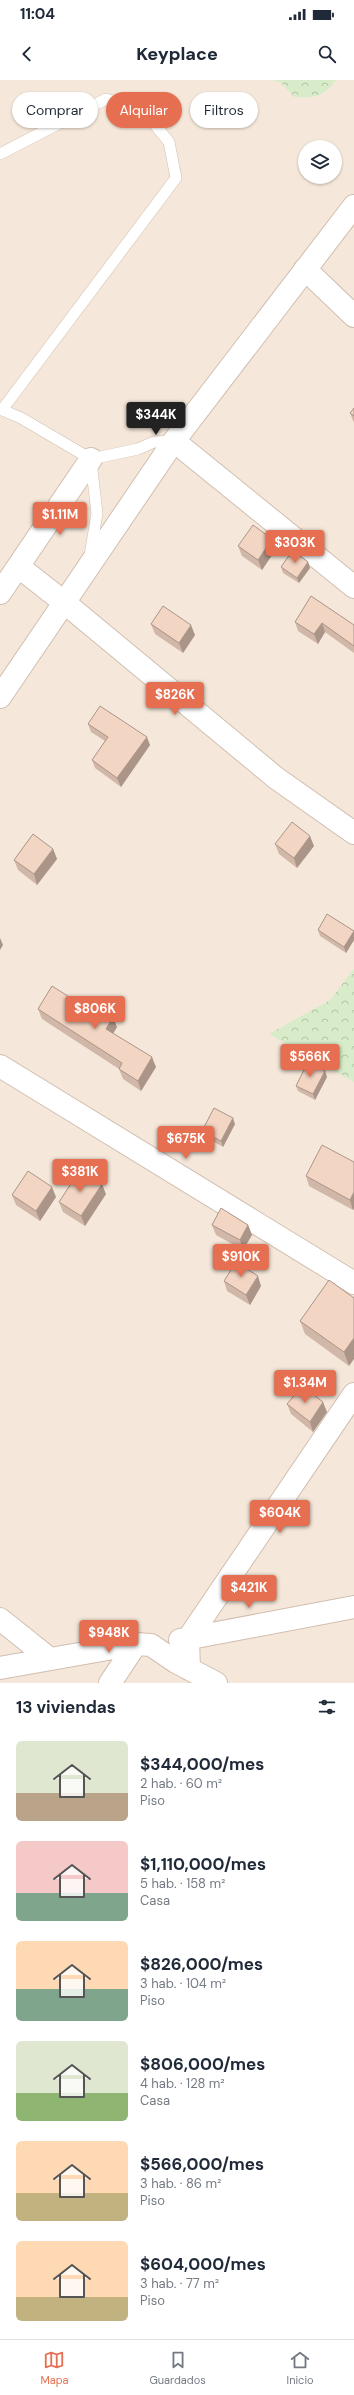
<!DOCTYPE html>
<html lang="es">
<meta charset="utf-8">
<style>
:root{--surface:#fff;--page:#f6f6f7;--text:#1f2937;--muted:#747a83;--line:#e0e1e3;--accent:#e76f51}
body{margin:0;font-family:"DM Sans",sans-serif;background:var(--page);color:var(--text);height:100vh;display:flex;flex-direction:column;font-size:15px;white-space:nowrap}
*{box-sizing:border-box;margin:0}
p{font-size:13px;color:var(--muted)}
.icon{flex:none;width:22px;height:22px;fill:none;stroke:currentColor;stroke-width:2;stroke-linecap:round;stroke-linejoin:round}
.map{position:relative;height:1603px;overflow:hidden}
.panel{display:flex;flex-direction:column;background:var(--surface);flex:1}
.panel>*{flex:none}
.hud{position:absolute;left:12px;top:12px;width:330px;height:36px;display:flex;gap:8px}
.controls{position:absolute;left:298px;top:60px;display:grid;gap:8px}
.controls a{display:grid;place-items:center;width:44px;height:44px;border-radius:50%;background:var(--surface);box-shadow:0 1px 3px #0004;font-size:20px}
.price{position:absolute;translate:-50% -34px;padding:0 9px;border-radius:4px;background:var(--accent);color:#fff;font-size:13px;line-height:26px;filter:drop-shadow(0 1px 2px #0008)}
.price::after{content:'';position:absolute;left:50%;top:24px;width:12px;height:9px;margin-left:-6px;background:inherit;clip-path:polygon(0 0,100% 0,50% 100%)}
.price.selected{background:#222;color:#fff}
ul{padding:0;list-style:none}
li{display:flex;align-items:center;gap:12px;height:100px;padding:0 16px}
li span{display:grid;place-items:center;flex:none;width:112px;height:80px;border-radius:6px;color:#555}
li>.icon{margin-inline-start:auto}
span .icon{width:48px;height:48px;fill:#fffc;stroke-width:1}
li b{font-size:17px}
h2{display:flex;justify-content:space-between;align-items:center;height:48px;padding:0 16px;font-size:17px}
.chip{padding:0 14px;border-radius:18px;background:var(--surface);box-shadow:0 1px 3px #0004;font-size:14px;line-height:36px}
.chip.selected{background:var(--accent);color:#fff}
.status{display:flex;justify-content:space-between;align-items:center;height:28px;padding:0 20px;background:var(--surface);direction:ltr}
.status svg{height:11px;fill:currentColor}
header{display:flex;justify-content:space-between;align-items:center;height:52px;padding:0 16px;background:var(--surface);font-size:18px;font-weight:800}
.menu{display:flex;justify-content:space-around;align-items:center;height:56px;border-top:1px solid var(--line);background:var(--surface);font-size:11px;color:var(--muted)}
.menu a{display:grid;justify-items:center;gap:2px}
.menu .selected{color:var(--accent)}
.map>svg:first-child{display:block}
.residential{fill:#f5e8da;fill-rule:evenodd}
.forest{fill:url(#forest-crowns)}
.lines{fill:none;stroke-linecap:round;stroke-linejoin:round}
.lane-casing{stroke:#d1beb0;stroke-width:12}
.street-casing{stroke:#d1beb0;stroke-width:24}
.lane{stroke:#fff;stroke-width:11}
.street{stroke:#fff;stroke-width:22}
.wall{fill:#d1b7a8}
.shaded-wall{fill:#aa9588}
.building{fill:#f3d5c3;stroke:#aa9588}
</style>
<div class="status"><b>11:04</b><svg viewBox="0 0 49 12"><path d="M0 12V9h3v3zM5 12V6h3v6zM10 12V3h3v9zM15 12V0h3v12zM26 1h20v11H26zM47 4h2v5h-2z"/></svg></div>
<header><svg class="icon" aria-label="back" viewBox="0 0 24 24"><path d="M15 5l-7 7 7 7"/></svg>Keyplace<svg class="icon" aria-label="search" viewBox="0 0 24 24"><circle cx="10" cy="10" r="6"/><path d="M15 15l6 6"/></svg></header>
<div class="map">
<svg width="354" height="1603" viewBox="0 0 354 1603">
<defs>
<pattern id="forest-crowns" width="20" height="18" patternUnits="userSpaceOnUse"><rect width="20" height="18" fill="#d8ecc9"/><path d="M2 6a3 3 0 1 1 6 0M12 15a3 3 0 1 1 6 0" fill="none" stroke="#b4c2a5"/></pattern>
</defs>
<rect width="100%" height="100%" fill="#fdf6ec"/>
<path class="residential" d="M 0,0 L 354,0 L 354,1603 L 0,1603 ZM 305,67 L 335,67 L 335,97 L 305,97 Z"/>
<path class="forest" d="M 273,0 L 336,0 C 324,17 314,18 294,17 L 281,3 Z
M 354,889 L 354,1002 L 269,954 L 330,920 Z"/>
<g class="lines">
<defs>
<path id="lane" d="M 0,74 L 106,19 L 143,30 L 169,62 L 176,98 L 2,330
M 0,329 L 21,338 L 91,379 L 138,369 L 154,362 L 174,361
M 90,476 L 97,433 L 91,382"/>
<path id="street" d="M 305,189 L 354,236
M 174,361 L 354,507
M 19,487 L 65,523 L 276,698 L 354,753
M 0,513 L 91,379
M 0,617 L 174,361 L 354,126
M 0,986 L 354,1203
M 0,1539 L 50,1579
M 180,1560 L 354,1527
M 0,1588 L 136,1564 L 151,1565 L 176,1582 L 216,1603
M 189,1589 L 188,1559 L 354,1314
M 110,1603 L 136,1564"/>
</defs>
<use href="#lane" class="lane-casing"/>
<use href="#street" class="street-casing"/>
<use href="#lane" class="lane"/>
<use href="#street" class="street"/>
</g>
<path class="wall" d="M 350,333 L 354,336 L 354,344 L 354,343 Z
M 272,459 L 276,469 L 262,490 L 242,476 L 238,466 Z
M 308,482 L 310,488 L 299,503 L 283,493 L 281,487 Z
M 295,542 L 354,545 L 354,573 L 325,552 L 318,564 L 298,551 Z
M 151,544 L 195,555 L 183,573 L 155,554 Z
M 88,644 L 150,665 L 121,707 L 95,688 L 92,680 L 105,661 L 91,652 Z
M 275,764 L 314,766 L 297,788 L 279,774 Z
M 53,769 L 57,779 L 37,805 L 18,790 L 14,780 Z
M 318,850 L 354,851 L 354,860 L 346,873 L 320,856 Z
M 38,929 L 117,947 L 113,954 L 156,987 L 141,1011 L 123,999 L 119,989 L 42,939 Z
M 327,997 L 315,1020 L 298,1011 L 296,1006 Z
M 235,1044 L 223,1067 L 204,1056 L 202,1051 Z
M 354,1082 L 354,1129 L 353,1130 L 309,1106 L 306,1096 Z
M 106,1114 L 85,1146 L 63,1132 L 59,1122 Z
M 12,1115 L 56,1117 L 40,1141 L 16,1125 Z
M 212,1145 L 248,1145 L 252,1155 L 243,1170 L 216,1155 Z
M 224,1201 L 261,1206 L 250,1225 L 227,1211 Z
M 354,1218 L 349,1286 L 305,1254 L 300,1241 Z
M 287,1324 L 327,1332 L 313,1352 L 291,1334 Z"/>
<path class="shaded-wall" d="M 272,459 L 276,469 L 262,490 L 258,480 Z
M 308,482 L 310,488 L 299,503 L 297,498 Z
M 322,543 L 325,552 L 318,564 L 314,554 Z
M 191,545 L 195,555 L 183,573 L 179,563 Z
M 147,657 L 150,665 L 121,707 L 117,698 Z
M 310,756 L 314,766 L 297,788 L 294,778 Z
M 53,769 L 57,779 L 37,805 L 34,794 Z
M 354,851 L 354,860 L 346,873 L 344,867 Z
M 0,858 L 3,865 L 0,870 Z
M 113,937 L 117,947 L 109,960 L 106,949 Z
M 152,977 L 156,987 L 141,1011 L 138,1001 Z
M 325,991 L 327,997 L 315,1020 L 313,1014 Z
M 233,1038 L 235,1044 L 223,1067 L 221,1061 Z
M 102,1104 L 106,1114 L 85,1146 L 81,1136 Z
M 52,1107 L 56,1117 L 40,1141 L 36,1131 Z
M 354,1112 L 354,1129 L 353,1130 L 350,1120 Z
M 248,1145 L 252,1155 L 243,1170 L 240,1160 Z
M 258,1196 L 261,1206 L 250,1225 L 246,1215 Z
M 354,1258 L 354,1279 L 349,1286 L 344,1272 Z
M 323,1322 L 327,1332 L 313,1352 L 310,1342 Z"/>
<path class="building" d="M 354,328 L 354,336 L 350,333 Z
M 253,445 L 272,459 L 258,480 L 238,466 Z
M 293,470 L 308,482 L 297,498 L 281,487 Z
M 311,516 L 354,545 L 354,566 L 322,543 L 314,554 L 295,542 Z
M 163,526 L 191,545 L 179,563 L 151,544 Z
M 100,626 L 147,657 L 117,698 L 92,680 L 108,657 L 88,644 Z
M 292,742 L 310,756 L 294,778 L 275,764 Z
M 33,754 L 53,769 L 34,794 L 14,780 Z
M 327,834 L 354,851 L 344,867 L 318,850 Z
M 52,906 L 82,925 L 85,920 L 113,937 L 106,949 L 152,977 L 138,1001 L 119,989 L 122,983 L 38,929 Z
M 308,982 L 325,991 L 313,1014 L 296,1006 Z
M 214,1028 L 233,1038 L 221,1061 L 202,1051 Z
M 322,1065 L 354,1082 L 354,1112 L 350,1120 L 306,1096 Z
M 80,1090 L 102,1104 L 81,1136 L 59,1122 Z
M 28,1091 L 52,1107 L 36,1131 L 12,1115 Z
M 221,1128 L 248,1145 L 240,1160 L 212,1145 Z
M 236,1182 L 258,1196 L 246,1215 L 224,1201 Z
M 329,1200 L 354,1218 L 354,1258 L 344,1272 L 300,1241 Z
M 302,1306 L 323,1322 L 310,1342 L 287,1324 Z"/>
</svg>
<div class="controls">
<a><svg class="icon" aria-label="layers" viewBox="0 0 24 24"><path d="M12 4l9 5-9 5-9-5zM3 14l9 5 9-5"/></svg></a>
</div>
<b class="price selected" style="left:156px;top:356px">$344K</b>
<b class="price" style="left:60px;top:456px">$1.11M</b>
<b class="price" style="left:295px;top:484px">$303K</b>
<b class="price" style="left:175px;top:636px">$826K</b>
<b class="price" style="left:95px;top:950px">$806K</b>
<b class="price" style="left:310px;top:998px">$566K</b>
<b class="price" style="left:186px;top:1080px">$675K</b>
<b class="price" style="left:80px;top:1113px">$381K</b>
<b class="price" style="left:241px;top:1198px">$910K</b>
<b class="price" style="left:305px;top:1324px">$1.34M</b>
<b class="price" style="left:280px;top:1454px">$604K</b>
<b class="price" style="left:249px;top:1529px">$421K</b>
<b class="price" style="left:109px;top:1574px">$948K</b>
<div class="hud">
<a class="chip">Comprar</a>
<a class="chip selected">Alquilar</a>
<a class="chip">Filtros</a>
</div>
</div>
<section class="panel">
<h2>13 viviendas<svg class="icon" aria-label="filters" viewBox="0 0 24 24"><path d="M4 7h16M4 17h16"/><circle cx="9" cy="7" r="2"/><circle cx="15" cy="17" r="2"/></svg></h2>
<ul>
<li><span style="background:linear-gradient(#dfe7d0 65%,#b9a48a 0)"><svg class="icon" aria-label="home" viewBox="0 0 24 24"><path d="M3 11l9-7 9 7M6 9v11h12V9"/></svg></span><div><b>$344,000/mes</b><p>2 hab. · 60 m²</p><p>Piso</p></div></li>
<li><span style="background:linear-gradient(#f6c9c9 65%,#7fa58c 0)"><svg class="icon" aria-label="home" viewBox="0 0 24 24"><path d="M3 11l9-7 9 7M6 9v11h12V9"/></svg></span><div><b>$1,110,000/mes</b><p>5 hab. · 158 m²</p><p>Casa</p></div></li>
<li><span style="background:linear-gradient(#ffd9b3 60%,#7fa58c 0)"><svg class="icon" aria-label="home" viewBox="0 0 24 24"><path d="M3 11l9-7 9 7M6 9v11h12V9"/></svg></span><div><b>$826,000/mes</b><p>3 hab. · 104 m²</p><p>Piso</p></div></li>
<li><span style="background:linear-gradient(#dfe7d0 65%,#8fb573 0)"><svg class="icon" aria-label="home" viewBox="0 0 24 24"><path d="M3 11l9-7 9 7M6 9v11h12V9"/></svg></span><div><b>$806,000/mes</b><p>4 hab. · 128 m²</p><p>Casa</p></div></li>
<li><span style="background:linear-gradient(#ffd9b3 65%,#c2b280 0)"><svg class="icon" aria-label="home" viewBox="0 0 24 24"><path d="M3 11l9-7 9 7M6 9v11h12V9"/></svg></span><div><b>$566,000/mes</b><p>3 hab. · 86 m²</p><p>Piso</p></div></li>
<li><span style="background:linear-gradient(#ffd9b3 70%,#c2b280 0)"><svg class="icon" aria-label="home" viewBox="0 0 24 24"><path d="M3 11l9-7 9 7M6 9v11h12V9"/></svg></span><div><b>$604,000/mes</b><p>3 hab. · 77 m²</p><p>Piso</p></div></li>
</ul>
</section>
<nav class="menu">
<a class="selected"><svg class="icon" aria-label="map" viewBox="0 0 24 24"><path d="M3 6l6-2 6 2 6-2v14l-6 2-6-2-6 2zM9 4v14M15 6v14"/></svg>Mapa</a>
<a><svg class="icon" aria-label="saved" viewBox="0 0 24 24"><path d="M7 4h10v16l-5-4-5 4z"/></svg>Guardados</a>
<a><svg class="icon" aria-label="home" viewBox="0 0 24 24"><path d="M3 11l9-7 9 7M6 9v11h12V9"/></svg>Inicio</a>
</nav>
